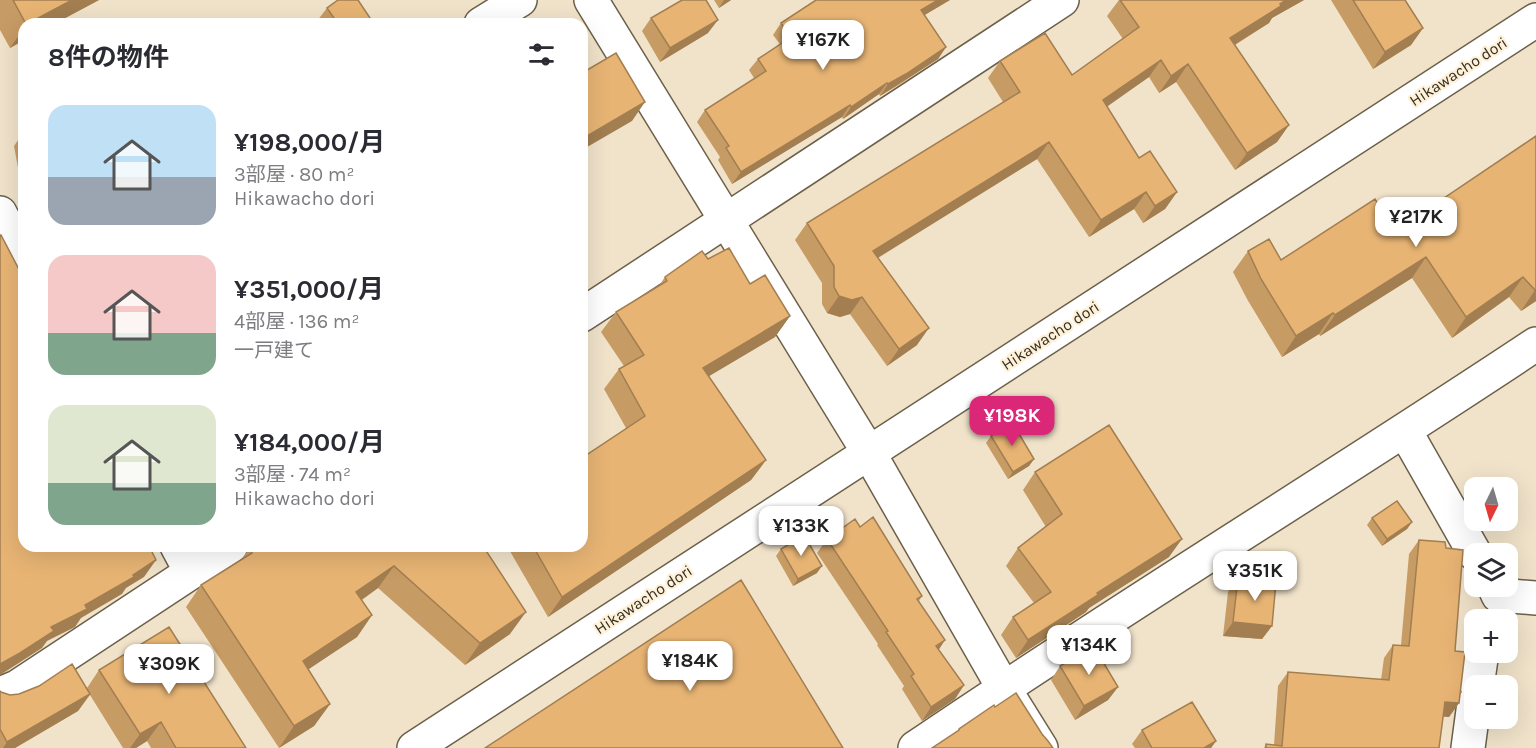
<!DOCTYPE html>
<html lang="ja">
<meta charset="utf-8">
<style>
:root{--surface:#fff;--page:#f2f2f3;--text:#2b2b33;--muted:#7c7c81;--accent:#db2777}
body{margin:0;font-family:Karla,"Noto Sans JP",sans-serif;background:var(--page);color:var(--text);height:100vh;display:flex;flex-direction:column;font-size:22px;white-space:nowrap}
*{box-sizing:border-box;margin:0}
p{font-size:20px;color:var(--muted)}
.icon{flex:none;width:33px;height:33px;fill:none;stroke:currentColor;stroke-width:2;stroke-linecap:round;stroke-linejoin:round}
.map{position:relative;flex:1;overflow:hidden}
.sheet{position:absolute;left:18px;top:18px;width:570px;height:534px;display:flex;flex-direction:column;background:var(--surface);border-radius:18px;box-shadow:0 6px 24px #0002}
.sheet>*{flex:none}
.needle{width:39px;rotate:185deg}
.fabs{position:absolute;left:1464px;top:477px;display:grid;gap:12px}
.fabs a{display:grid;place-items:center;width:54px;height:54px;border-radius:12px;background:var(--surface);box-shadow:0 6px 24px #0002;font-size:30px}
.price{position:absolute;translate:-50% -51px;padding:0 14px;border-radius:12px;background:#fff;color:#222;font-size:20px;line-height:39px;filter:drop-shadow(0 2px 3px #0008)}
.price::after{content:'';position:absolute;left:50%;top:36px;width:18px;height:14px;margin-left:-9px;background:inherit;clip-path:polygon(0 0,100% 0,50% 100%)}
.price.active{background:var(--accent);color:#fff}
ul{padding:0;list-style:none}
li{display:flex;align-items:center;gap:18px;height:150px;padding:0 30px}
li span{display:grid;place-items:center;flex:none;width:168px;height:120px;border-radius:18px;color:#555}
li>.icon{margin-inline-start:auto}
span .icon{width:72px;height:72px;fill:#fffc;stroke-width:1}
li b{font-size:26px}
h2{display:flex;justify-content:space-between;align-items:center;height:72px;padding:0 30px;font-size:26px}
.map>svg:first-child{display:block}
.lines{fill:none;stroke-linecap:round;stroke-linejoin:round}
.minor-casing{stroke:#6c604a;stroke-width:36}
.minor{stroke:#fff;stroke-width:33}
.wall{fill:#c79b64}
.shaded-wall{fill:#a27e51}
.building{fill:#e7b474;stroke:#a27e51;stroke-width:1.5}
.labels{text-anchor:middle;stroke-width:4.5;stroke-linejoin:round;paint-order:stroke}
.street-label{font-size:16px;fill:#332e24;stroke:#fef1d7}
</style>
<div class="map">
<svg width="1536" height="748" viewBox="0 0 1536 748">
<rect width="100%" height="100%" fill="#f1e3ca"/>
<g class="lines">
<defs>
<path id="minor" d="M 591,0 L 869,453 L 1003,687 L 1041,748
M 481,24 L 520,0
M 0,213 L 24,259
M 582,315 L 1062,0
M 1405,431 L 1475,554
M 177,546 L 191,572
M 1494,586 L 1498,595 L 1536,598
M 1477,686 L 1482,652
M 0,694 L 17,687 L 231,546
M 414,748 L 1536,20
M 915,748 C 1119,609 1330,481 1536,344
M 1468,748 L 1474,703"/>
</defs>
<use href="#minor" class="minor-casing"/>
<use href="#minor" class="minor"/>
</g>
<path class="wall" d="M 0,0 L 99,0 L 54,24 L 24,24 L 24,40 L 10,48 L 0,30 Z
M 714,0 L 731,0 L 719,8 Z
M 816,0 L 950,0 L 924,15 L 946,47 L 938,59 L 897,86 L 880,96 L 879,94 L 843,119 L 842,117 L 732,184 L 718,160 L 720,157 L 697,122 L 705,110 L 754,78 L 749,70 L 758,59 L 780,44 L 773,35 L 781,23 Z
M 1119,0 L 1304,0 L 1272,18 L 1269,23 L 1235,45 L 1289,125 L 1277,142 L 1235,170 L 1176,82 L 1159,93 L 1149,77 L 1106,106 L 1139,158 L 1177,192 L 1165,209 L 1143,223 L 1134,209 L 1089,237 L 1037,159 L 878,258 L 917,345 L 887,366 L 850,314 L 840,317 L 827,313 L 822,304 L 822,283 L 795,240 L 807,223 L 1003,102 L 988,78 L 1000,61 L 1072,75 L 1123,39 L 1107,16 Z
M 1331,0 L 1405,0 L 1423,28 L 1411,45 L 1373,69 Z
M 327,8 L 374,24 L 319,24 L 317,21 Z
M 651,18 L 708,33 L 660,62 L 642,31 Z
M 23,133 L 24,183 L 21,184 L 14,146 Z
M 1536,136 L 1536,301 L 1521,311 L 1509,297 L 1452,338 L 1412,278 L 1320,336 L 1319,334 L 1282,357 L 1247,299 L 1233,272 L 1248,251 L 1281,260 L 1395,231 Z
M 708,259 L 750,284 L 790,316 L 775,337 L 709,376 L 766,460 L 751,480 L 548,617 L 507,546 L 582,546 L 626,428 L 604,389 L 619,369 L 624,366 L 601,332 L 616,312 L 658,287 L 665,277 Z
M 991,436 L 1034,459 L 1029,466 L 1008,479 L 986,443 Z
M 1035,472 L 1169,557 L 1089,608 L 1086,612 L 1016,658 L 1001,635 L 1013,617 L 1034,603 L 1006,566 L 1018,548 L 1046,527 L 1023,490 Z
M 1372,518 L 1412,522 L 1407,529 L 1382,546 L 1367,525 Z
M 860,527 L 922,596 L 919,601 L 938,650 L 964,685 L 955,699 L 922,721 L 902,689 L 904,686 L 877,645 L 878,644 L 817,553 L 827,539 Z
M 1419,540 L 1455,651 L 1459,703 L 1449,717 L 1443,716 L 1439,748 L 1264,748 L 1266,744 L 1274,745 L 1278,686 L 1288,672 L 1381,680 L 1384,658 L 1393,645 L 1401,645 L 1409,554 Z
M 483,546 L 510,634 L 465,665 L 378,588 L 362,600 L 372,615 L 357,637 L 308,669 L 330,704 L 314,726 L 279,748 L 186,607 L 201,585 L 241,560 L 249,549 Z
M 781,549 L 817,573 L 793,586 L 776,556 Z
M 1238,578 L 1272,626 L 1262,639 L 1223,636 L 1228,592 Z
M 1060,666 L 1118,687 L 1108,700 L 1075,720 L 1051,680 Z
M 99,670 L 246,748 L 151,748 L 147,741 L 136,748 L 123,748 L 90,695 L 78,711 L 15,748 L 0,748 L 0,691 L 1,692 L 10,695 L 87,688 Z
M 1142,730 L 1216,741 L 1211,748 L 1135,748 L 1132,744 Z"/>
<path class="shaded-wall" d="M 72,0 L 99,0 L 54,24 L 27,24 Z
M 724,0 L 731,0 L 719,8 Z
M 938,0 L 950,0 L 913,22 L 921,10 Z
M 1286,0 L 1304,0 L 1272,18 L 1269,23 L 1218,55 L 1230,38 Z
M 718,20 L 708,33 L 660,62 L 670,48 Z
M 24,28 L 24,40 L 10,48 Z
M 1423,28 L 1411,45 L 1373,69 L 1385,52 Z
M 946,47 L 938,59 L 880,96 L 888,84 Z
M 1161,60 L 1149,77 L 1091,118 L 1103,100 Z
M 1188,64 L 1176,82 L 1159,93 L 1171,76 Z
M 887,83 L 879,94 L 843,119 L 851,107 Z
M 645,102 L 632,121 L 582,150 L 582,139 Z
M 850,105 L 842,117 L 732,184 L 741,172 Z
M 1289,125 L 1277,142 L 1235,170 L 1247,153 Z
M 1049,142 L 1037,159 L 861,268 L 873,251 Z
M 1146,192 L 1134,209 L 1089,237 L 1101,220 Z
M 1177,192 L 1165,209 L 1143,223 L 1155,206 Z
M 1426,257 L 1412,278 L 1320,336 L 1335,315 Z
M 1523,277 L 1509,297 L 1452,338 L 1466,317 Z
M 1536,290 L 1536,301 L 1521,311 L 1535,290 Z
M 839,296 L 862,297 L 850,314 L 840,317 L 827,313 Z
M 1333,313 L 1319,334 L 1282,357 L 1296,336 Z
M 790,316 L 775,337 L 689,388 L 703,368 Z
M 929,328 L 917,345 L 887,366 L 899,349 Z
M 1034,459 L 1029,466 L 1008,479 L 1013,472 Z
M 766,460 L 751,480 L 548,617 L 562,597 Z
M 1412,522 L 1407,529 L 1382,546 L 1387,539 Z
M 1182,539 L 1169,557 L 1089,608 L 1086,612 L 1016,658 L 1028,640 L 1097,593 Z
M 156,560 L 144,577 L 126,588 L 122,594 L 81,618 L 75,627 L 47,641 L 42,648 L 8,670 L 0,675 L 0,664 L 51,627 Z
M 394,566 L 378,588 L 341,614 L 356,592 Z
M 822,566 L 817,573 L 793,586 L 798,579 Z
M 526,612 L 510,634 L 465,665 L 480,643 Z
M 372,615 L 357,637 L 288,683 L 303,661 Z
M 1233,622 L 1272,626 L 1262,639 L 1223,636 Z
M 945,640 L 936,654 L 936,646 Z
M 964,685 L 955,699 L 922,721 L 931,707 Z
M 1118,687 L 1108,700 L 1075,720 L 1084,706 Z
M 90,694 L 78,711 L 15,748 L 3,748 L 7,742 Z
M 1445,702 L 1459,703 L 1449,717 L 1435,716 Z
M 330,704 L 314,726 L 279,748 L 294,726 Z
M 161,722 L 147,741 L 136,748 L 130,748 L 140,734 Z
M 1216,741 L 1211,748 L 1204,748 Z"/>
<path class="building" d="M 13,0 L 72,0 L 27,24 L 26,24 Z
M 338,0 L 358,0 L 374,24 L 338,24 L 327,8 Z
M 682,0 L 706,0 L 718,20 L 670,48 L 651,18 Z
M 816,0 L 938,0 L 921,10 L 946,47 L 906,74 L 888,84 L 887,83 L 851,107 L 850,105 L 741,172 L 726,148 L 729,146 L 705,110 L 766,71 L 758,59 L 791,37 L 781,23 Z
M 1120,0 L 1286,0 L 1280,4 L 1281,6 L 1230,38 L 1289,125 L 1247,153 L 1188,64 L 1171,76 L 1161,60 L 1103,100 L 1139,158 L 1150,151 L 1177,192 L 1155,206 L 1146,192 L 1101,220 L 1049,142 L 873,251 L 929,328 L 899,349 L 862,297 L 852,300 L 839,296 L 834,287 L 834,266 L 807,223 L 1020,92 L 1000,61 L 1045,33 L 1072,75 L 1139,27 Z
M 1353,0 L 1405,0 L 1423,28 L 1385,52 Z
M 616,53 L 645,102 L 582,139 L 582,73 Z
M 1536,136 L 1536,290 L 1535,290 L 1523,277 L 1466,317 L 1426,257 L 1335,315 L 1333,313 L 1296,336 L 1261,279 L 1248,251 L 1269,239 L 1281,260 L 1375,199 L 1395,231 Z
M 0,235 L 1,235 L 23,277 L 24,276 L 24,546 L 149,546 L 156,560 L 133,575 L 134,577 L 85,605 L 87,609 L 51,627 L 54,631 L 20,653 L 0,664 Z
M 729,248 L 750,284 L 765,275 L 790,316 L 703,368 L 766,460 L 562,597 L 533,546 L 582,546 L 582,458 L 645,416 L 619,369 L 644,355 L 616,312 L 667,281 L 665,277 L 702,251 L 708,259 Z
M 1012,422 L 1034,459 L 1013,472 L 991,436 Z
M 1109,425 L 1182,539 L 1097,593 L 1098,595 L 1028,640 L 1013,617 L 1051,592 L 1018,548 L 1062,514 L 1035,472 Z
M 1397,501 L 1412,522 L 1387,539 L 1372,518 Z
M 873,517 L 922,596 L 917,599 L 945,640 L 936,646 L 964,685 L 931,707 L 911,676 L 914,674 L 886,632 L 888,631 L 827,539 L 855,519 L 860,527 Z
M 804,535 L 822,566 L 798,579 L 781,549 Z
M 1419,540 L 1445,542 L 1446,548 L 1463,550 L 1455,651 L 1465,652 L 1459,703 L 1445,702 L 1439,748 L 1266,748 L 1266,744 L 1282,746 L 1288,672 L 1389,680 L 1393,645 L 1409,646 Z
M 253,546 L 483,546 L 526,612 L 480,643 L 394,566 L 356,592 L 372,615 L 303,661 L 330,704 L 294,726 L 201,585 L 252,553 L 249,549 Z
M 1238,578 L 1276,582 L 1272,626 L 1233,622 Z
M 741,580 L 843,748 L 485,748 Z
M 169,627 L 246,748 L 176,748 L 161,722 L 140,734 L 99,670 Z
M 1093,645 L 1118,687 L 1084,706 L 1060,666 Z
M 72,664 L 90,694 L 7,742 L 0,729 L 0,691 L 1,692 L 10,695 L 19,694 L 39,686 Z
M 1016,693 L 1042,734 L 1048,741 L 1053,748 L 932,748 L 959,730 L 959,729 L 994,705 L 995,707 Z
M 1192,702 L 1216,741 L 1204,748 L 1152,748 L 1142,730 Z"/>
<g class="labels">
<g class="street-label">
<text transform="translate(1458 71) rotate(-33)" y="6">Hikawacho dori</text>
<text transform="translate(1050 335) rotate(-33)" y="6">Hikawacho dori</text>
<text transform="translate(643 599) rotate(-33)" y="6">Hikawacho dori</text>
</g>
</g>
</svg>
<div class="fabs">
<a><svg class="needle" viewBox="-14 -14 28 28"><path d="M0-13l5 13h-10z" fill="#e53935"/><path d="M0 13l5-13h-10z" fill="#7c7c81"/></svg></a>
<a><svg class="icon" aria-label="layers" viewBox="0 0 24 24"><path d="M12 4l9 5-9 5-9-5zM3 14l9 5 9-5"/></svg></a>
<a>+</a>
<a>−</a>
</div>
<b class="price" style="left:823px;top:71px">¥167K</b>
<b class="price" style="left:1416px;top:248px">¥217K</b>
<b class="price active" style="left:1012px;top:447px">¥198K</b>
<b class="price" style="left:801px;top:557px">¥133K</b>
<b class="price" style="left:1255px;top:602px">¥351K</b>
<b class="price" style="left:1089px;top:676px">¥134K</b>
<b class="price" style="left:690px;top:692px">¥184K</b>
<b class="price" style="left:169px;top:695px">¥309K</b>
<section class="sheet">
<h2>8件の物件<svg class="icon" aria-label="filters" viewBox="0 0 24 24"><path d="M4 7h16M4 17h16"/><circle cx="9" cy="7" r="2"/><circle cx="15" cy="17" r="2"/></svg></h2>
<ul>
<li><span style="background:linear-gradient(#bfe0f5 60%,#9aa5b1 0)"><svg class="icon" aria-label="home" viewBox="0 0 24 24"><path d="M3 11l9-7 9 7M6 9v11h12V9"/></svg></span><div><b>¥198,000/月</b><p>3部屋 · 80 m²</p><p>Hikawacho dori</p></div></li>
<li><span style="background:linear-gradient(#f6c9c9 65%,#7fa58c 0)"><svg class="icon" aria-label="home" viewBox="0 0 24 24"><path d="M3 11l9-7 9 7M6 9v11h12V9"/></svg></span><div><b>¥351,000/月</b><p>4部屋 · 136 m²</p><p>一戸建て</p></div></li>
<li><span style="background:linear-gradient(#dfe7d0 65%,#7fa58c 0)"><svg class="icon" aria-label="home" viewBox="0 0 24 24"><path d="M3 11l9-7 9 7M6 9v11h12V9"/></svg></span><div><b>¥184,000/月</b><p>3部屋 · 74 m²</p><p>Hikawacho dori</p></div></li>
</ul>
</section>
</div>
